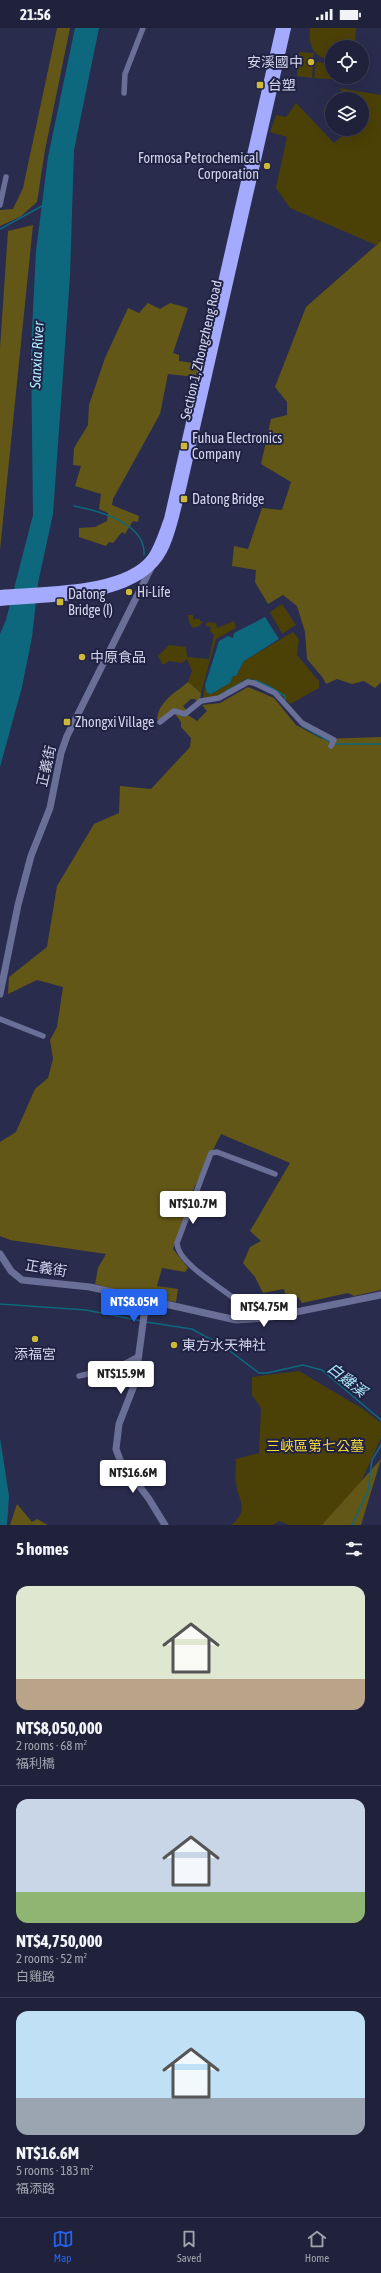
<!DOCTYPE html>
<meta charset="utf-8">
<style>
:root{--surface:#20213a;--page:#2d2e45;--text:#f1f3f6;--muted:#a2a3af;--line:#3d3e54;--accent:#2563eb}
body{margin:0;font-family:"Asap Condensed","Noto Sans TC",sans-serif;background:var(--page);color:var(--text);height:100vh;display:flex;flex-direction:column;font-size:15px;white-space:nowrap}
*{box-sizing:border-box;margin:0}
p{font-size:13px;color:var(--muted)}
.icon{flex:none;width:22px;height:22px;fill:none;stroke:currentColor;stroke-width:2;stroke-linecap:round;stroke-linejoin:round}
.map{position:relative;height:1497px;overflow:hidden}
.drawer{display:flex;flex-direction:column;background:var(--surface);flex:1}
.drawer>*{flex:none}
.fabs{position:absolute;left:325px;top:12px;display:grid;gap:8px}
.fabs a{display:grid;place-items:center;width:44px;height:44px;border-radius:50%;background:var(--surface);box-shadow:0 4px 16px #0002,0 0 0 1px var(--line);font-size:20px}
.price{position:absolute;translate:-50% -34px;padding:0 9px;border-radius:4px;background:#fff;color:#222;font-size:13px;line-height:26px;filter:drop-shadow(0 1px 2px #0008)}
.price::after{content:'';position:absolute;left:50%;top:24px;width:12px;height:9px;margin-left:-6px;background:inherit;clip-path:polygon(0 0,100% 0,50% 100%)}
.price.on{background:var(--accent);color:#fff}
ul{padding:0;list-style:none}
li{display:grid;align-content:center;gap:8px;height:212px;padding:0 16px}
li+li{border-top:1px solid var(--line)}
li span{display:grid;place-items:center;height:124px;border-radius:12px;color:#555}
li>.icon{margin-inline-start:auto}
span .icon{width:72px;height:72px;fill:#fffc;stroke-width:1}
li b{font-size:17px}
h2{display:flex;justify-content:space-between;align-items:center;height:48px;padding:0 16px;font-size:17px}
.status{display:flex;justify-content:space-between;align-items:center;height:28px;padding:0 20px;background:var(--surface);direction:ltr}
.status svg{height:11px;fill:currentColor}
.tab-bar{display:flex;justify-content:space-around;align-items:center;height:56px;border-top:1px solid var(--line);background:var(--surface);font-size:11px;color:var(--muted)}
.tab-bar a{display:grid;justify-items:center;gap:2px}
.tab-bar .on{color:var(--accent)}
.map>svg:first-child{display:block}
.green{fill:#4b4106}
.forest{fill:#625716}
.water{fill:#0e687d}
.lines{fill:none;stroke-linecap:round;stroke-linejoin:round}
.stream{stroke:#0e687d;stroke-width:1.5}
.minor{stroke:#6a6f97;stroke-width:5.5}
.tertiary{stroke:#6a6f97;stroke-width:7}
.primary{stroke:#a4abfe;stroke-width:8}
.poi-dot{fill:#ceb837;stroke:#202243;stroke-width:1.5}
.labels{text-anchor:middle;stroke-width:4;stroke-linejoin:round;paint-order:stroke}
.poi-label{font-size:14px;fill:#d3d6ec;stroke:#202243;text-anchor:start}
.street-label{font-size:14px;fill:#d3d6ec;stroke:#202243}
.park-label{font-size:14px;fill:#f6db3b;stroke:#202243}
.water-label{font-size:15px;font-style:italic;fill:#adebfe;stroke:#202243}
</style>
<div class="status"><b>21:56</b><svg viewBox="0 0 49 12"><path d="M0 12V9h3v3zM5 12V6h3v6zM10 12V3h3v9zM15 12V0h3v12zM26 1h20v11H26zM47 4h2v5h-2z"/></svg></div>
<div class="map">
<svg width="381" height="1497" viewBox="0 0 381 1497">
<rect width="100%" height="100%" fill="#2a2c4e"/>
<path class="green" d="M 310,0 L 356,0 L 355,19 L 332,19 L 332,32 C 313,30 308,17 310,0 Z
M 299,24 L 314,25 L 312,50 L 297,48 Z
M 316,34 L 332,35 L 332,49 L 341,49 L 341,52 L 314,50 Z
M 339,60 L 381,67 L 381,213 L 376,217 L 290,180 L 276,160 L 287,109 L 270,104 L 276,87 L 286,89 L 296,75 L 334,115 L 342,108 L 337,101 L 362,101 L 362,71 L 346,71 L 348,70 Z
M 332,75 L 332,94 L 323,83 L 327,76 Z
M 282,576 L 296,597 L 282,606 L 270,584 Z
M 188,587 L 193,587 L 193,591 L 200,591 L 200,593 L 203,594 L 199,598 L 193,600 L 189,594 Z
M 234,593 L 236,600 L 216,611 L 201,665 L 188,654 L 192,643 L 187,631 L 182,635 L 169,633 L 163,637 L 158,628 L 169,617 L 186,619 L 187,629 L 209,631 L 214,607 L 210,603 L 211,599 L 206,598 L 207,594 L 216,595 L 217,600 Z
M 293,604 L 299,611 L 297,627 L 319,653 L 319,660 L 290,676 L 274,661 L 256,652 L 246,651 L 218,668 L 203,670 L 205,657 L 207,665 L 211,666 L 230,655 L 233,647 L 236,648 L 244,633 Z
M 299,1343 L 363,1381 L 381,1395 L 381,1410 L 361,1454 L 324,1497 L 289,1497 L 279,1493 L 273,1497 L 231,1497 C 251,1481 237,1471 236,1454 C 235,1446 236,1438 236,1431 L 259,1425 L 261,1380 L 252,1367 L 252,1349 Z"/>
<path class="forest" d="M 57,0 L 70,0 L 45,122 L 37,174 L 20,189 L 0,198 L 0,182 L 13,181 L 23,160 Z
M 33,197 L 0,522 L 0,320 L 8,203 Z
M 381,213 L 381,654 L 375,660 L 364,653 L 352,656 L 337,651 L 326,656 L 323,650 L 307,631 L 305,604 L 297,578 L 283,567 L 268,576 L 255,554 L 256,542 L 232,538 L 234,518 L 248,521 L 262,480 L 282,482 L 291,454 L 261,436 L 271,391 L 287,387 L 287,374 L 275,359 L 306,279 Z
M 148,275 L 160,281 L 170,275 L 188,280 L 173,325 L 179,327 L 179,333 L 199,336 L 195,349 L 168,346 L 160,386 L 113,471 L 112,477 L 139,488 L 138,494 L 133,493 L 125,506 L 122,504 L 113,515 L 109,514 L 106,518 L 79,509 L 79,500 L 95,499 L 107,493 L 108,485 L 99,481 L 101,466 L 75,458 L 81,438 L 73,437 L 74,420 L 88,397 L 89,377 L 105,330 L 128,280 L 139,285 Z
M 188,654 L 201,665 L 200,672 L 197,674 L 195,671 L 191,671 L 183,678 L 187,683 L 185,685 L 174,682 L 160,693 L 157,691 C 159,673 175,665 188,654 Z
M 248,659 L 274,670 L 296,697 L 322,711 L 381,709 L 381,1262 L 354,1268 L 348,1265 L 302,1275 L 298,1269 L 286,1270 L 284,1261 L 263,1265 L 255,1249 L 243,1235 L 250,1219 L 261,1213 L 250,1203 L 290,1135 L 221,1106 L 183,1182 L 186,1184 L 173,1221 L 188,1240 L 185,1244 L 162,1240 L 157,1258 L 178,1261 L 176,1274 L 147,1270 L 95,1256 L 98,1240 L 106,1226 L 10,1212 L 0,1208 L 0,1114 L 16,1104 L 35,1061 L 48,1050 L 53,1031 L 50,1012 L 57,999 L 63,959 L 37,952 L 8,966 L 9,949 L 47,919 L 57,858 L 94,796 L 119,785 L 120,758 L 151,761 L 190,719 L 191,710 L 181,699 L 181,694 L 175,686 L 185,689 L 188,687 L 197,693 L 207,683 L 202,677 L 220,675 Z
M 381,1431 L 361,1497 L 322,1497 Z
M 17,1476 L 32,1494 L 37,1491 L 48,1497 L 10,1497 Z"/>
<path class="water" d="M 75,0 L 99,0 L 74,122 L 70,248 L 53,486 L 38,555 L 32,609 L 22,659 L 0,739 L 0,606 L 6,592 L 33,487 L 31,321 L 36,223 L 48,129 Z
M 265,589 L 279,611 L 244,633 L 236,648 L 233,648 L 230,655 L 211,666 L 207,665 L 205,657 L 219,613 L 228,608 L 233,610 L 234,605 Z
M 0,1410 L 9,1468 L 7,1497 L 0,1497 Z"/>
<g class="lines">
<path class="stream" d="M 0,201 L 42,178
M 74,478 C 99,483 146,495 144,527
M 255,652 L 270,659 L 285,668 L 285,672
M 226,663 L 249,651
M 302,698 L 334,716 L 381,716
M 0,1276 L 86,1282 L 142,1293
M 146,1294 L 192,1301 L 226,1320 L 259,1345 L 267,1345 L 303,1337 L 322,1342 L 381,1392
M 352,1497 L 368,1463 L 372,1432 L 381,1417"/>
<path class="minor" d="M 124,65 L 125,46 L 143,0
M 0,177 L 6,149
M 160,694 L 174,683 L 185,686 L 201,673 L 219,670 L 248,654 L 254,655 L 275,665 L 302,695 L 334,712 L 331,718
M 0,991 L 43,1008
M 245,1292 L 242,1277 C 227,1262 178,1237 177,1215 L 211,1125 L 217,1124 L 275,1146
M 79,1348 L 118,1339 L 139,1328"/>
<path class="tertiary" d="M 0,966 L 18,877 L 31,828 L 50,780 L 61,725 L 67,708 L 152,538
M 0,1226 L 11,1243 L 22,1252 L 90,1259 L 236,1292 L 266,1290 L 381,1267
M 146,1273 L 135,1355 L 119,1396 L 116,1421 L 120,1432 L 149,1471 L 165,1497"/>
<path class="primary" d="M 0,566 C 42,562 124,565 151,530 C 159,519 163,504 168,491 L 280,0
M 0,574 C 49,569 137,573 163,523 C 173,504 176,482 182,461 L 287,0"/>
</g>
<g class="poi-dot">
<circle cx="311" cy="34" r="4"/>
<rect x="256" y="53" width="8" height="8" rx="2"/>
<circle cx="267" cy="138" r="4"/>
<rect x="180" y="414" width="8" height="8" rx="2"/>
<rect x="180" y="467" width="8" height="8" rx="2"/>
<circle cx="129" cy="564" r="4"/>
<rect x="56" y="570" width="8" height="8" rx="2"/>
<circle cx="82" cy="629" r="4"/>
<rect x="63" y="690" width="8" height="8" rx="2"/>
<circle cx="35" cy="1311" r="4"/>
<circle cx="174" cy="1317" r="4"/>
</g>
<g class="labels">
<g class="poi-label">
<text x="303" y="39" text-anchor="end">安溪國中</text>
<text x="268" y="62">台塑</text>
<text x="259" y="135" text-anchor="end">Formosa Petrochemical<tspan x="259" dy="16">Corporation</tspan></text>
<text x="192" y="415">Fuhua Electronics<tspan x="192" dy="16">Company</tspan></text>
<text x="192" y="476">Datong Bridge</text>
<text x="137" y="569">Hi-Life</text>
<text x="68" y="571">Datong<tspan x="68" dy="16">Bridge (I)</tspan></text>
<text x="90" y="634">中原食品</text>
<text x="75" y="699">Zhongxi Village</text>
<text x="182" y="1322">東方水天神社</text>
<text x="35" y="1331" text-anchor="middle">添福宮</text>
</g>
<g class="street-label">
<text transform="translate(201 322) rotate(-77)" y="5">Section 1, Zhongzheng Road</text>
<text transform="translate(46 738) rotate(-77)" y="5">正義街</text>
<text transform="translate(46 1240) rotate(9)" y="5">正義街</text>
</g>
<g class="park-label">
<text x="315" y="1423">三峽區第七公墓</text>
</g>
<g class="water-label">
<text transform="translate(37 327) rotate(-87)" y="5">Sanxia River</text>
<text transform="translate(347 1352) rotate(38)" y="5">白雞溪</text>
</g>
</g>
</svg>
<div class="fabs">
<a><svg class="icon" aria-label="locate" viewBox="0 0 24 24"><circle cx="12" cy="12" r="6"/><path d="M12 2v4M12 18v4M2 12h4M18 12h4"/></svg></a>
<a><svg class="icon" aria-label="layers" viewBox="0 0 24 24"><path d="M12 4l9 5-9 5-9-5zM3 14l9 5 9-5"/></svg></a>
</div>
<b class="price" style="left:193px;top:1197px">NT$10.7M</b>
<b class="price on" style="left:134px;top:1295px">NT$8.05M</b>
<b class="price" style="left:264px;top:1300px">NT$4.75M</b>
<b class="price" style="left:121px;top:1367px">NT$15.9M</b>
<b class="price" style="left:133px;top:1466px">NT$16.6M</b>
</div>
<section class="drawer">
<h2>5 homes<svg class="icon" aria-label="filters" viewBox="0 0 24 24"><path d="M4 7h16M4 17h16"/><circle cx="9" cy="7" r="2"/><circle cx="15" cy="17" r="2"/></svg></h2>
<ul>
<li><span style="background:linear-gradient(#dfe7d0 75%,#b9a48a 0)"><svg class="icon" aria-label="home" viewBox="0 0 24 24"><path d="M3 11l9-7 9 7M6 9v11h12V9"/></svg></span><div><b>NT$8,050,000</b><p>2 rooms · 68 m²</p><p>福利橋</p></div></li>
<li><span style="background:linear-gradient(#c9d6e8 75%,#8fb573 0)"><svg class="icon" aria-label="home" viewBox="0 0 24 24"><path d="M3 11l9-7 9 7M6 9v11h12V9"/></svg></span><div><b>NT$4,750,000</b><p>2 rooms · 52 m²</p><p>白雞路</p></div></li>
<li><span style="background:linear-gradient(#bfe0f5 70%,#9aa5b1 0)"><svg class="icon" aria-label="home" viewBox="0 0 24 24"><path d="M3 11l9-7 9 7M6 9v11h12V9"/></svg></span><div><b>NT$16.6M</b><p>5 rooms · 183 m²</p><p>福添路</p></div></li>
</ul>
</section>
<nav class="tab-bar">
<a class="on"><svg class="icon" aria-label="map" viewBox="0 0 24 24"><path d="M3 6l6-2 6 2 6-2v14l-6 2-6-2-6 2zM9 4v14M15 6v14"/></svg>Map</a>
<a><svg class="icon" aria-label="saved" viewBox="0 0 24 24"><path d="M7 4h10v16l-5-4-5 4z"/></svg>Saved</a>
<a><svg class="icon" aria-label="home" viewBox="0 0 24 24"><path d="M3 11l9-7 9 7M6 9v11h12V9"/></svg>Home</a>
</nav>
